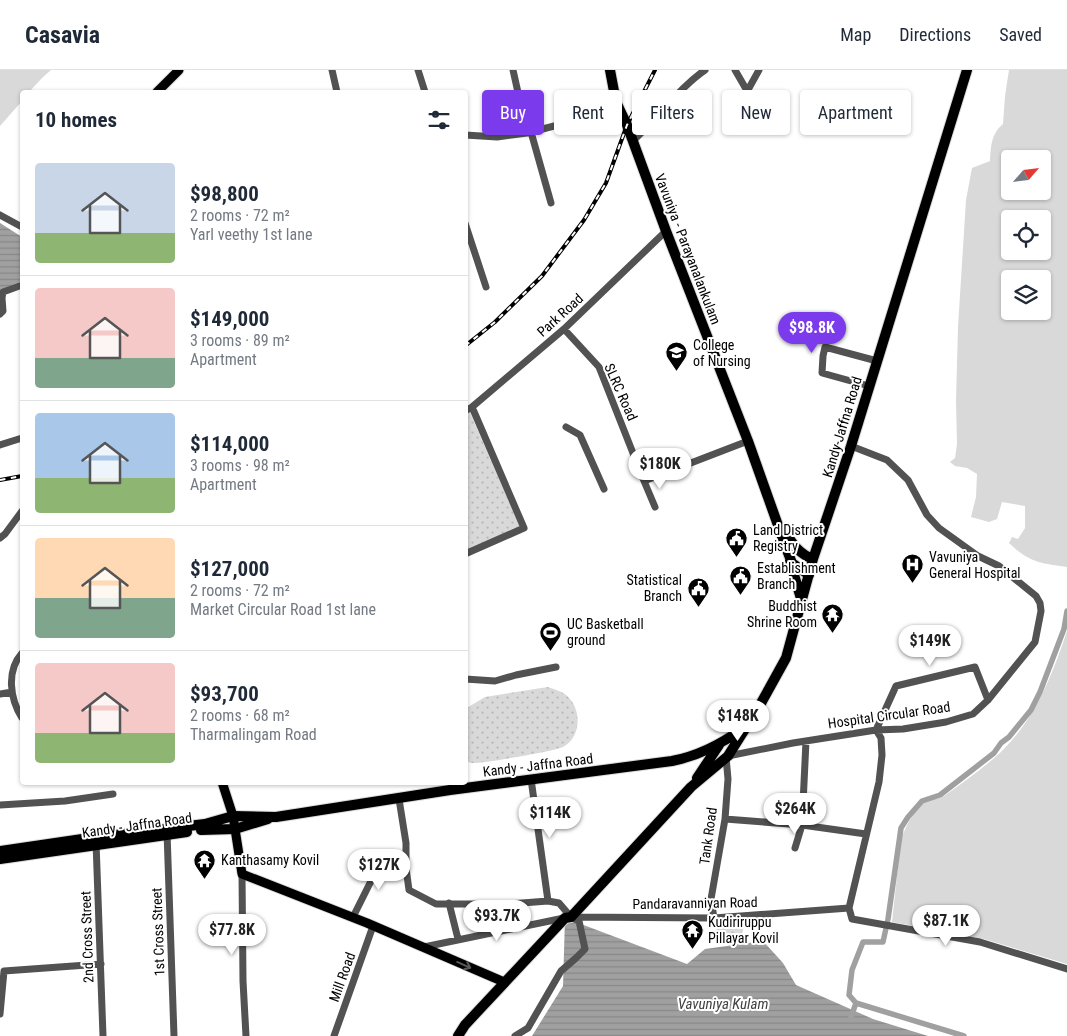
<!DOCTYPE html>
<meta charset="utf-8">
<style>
:root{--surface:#fff;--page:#f2f2f3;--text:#1f2937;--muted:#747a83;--line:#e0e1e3;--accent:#7c3aed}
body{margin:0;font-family:"Roboto Condensed",sans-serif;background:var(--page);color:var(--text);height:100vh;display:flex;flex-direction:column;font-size:19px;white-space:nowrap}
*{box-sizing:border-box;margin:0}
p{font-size:16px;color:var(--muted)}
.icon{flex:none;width:28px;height:28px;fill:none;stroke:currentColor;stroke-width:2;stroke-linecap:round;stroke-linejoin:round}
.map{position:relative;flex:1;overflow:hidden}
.side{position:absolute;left:20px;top:20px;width:448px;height:695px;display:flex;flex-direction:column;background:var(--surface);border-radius:5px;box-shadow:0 1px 4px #0004}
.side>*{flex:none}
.top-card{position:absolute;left:482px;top:20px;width:475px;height:45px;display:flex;gap:10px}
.needle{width:32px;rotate:62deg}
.controls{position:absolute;left:1001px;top:80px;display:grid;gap:10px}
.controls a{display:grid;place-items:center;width:50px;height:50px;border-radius:5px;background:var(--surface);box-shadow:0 1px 4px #0004;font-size:25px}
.price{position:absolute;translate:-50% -42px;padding:0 11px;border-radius:18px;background:#fff;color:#222;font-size:16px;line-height:32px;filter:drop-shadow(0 1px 2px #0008)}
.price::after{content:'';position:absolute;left:50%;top:30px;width:15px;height:11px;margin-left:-8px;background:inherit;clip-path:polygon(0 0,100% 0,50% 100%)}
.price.active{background:var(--accent);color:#fff}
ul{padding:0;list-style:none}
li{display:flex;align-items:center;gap:15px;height:125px;padding:0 15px}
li+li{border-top:1px solid var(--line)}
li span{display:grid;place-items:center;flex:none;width:140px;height:100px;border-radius:5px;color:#555}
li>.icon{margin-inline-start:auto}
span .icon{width:60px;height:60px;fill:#fffc;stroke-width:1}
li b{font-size:21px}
h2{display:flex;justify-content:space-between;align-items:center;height:60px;padding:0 15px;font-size:21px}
.tag{padding:0 18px;border-radius:5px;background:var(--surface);box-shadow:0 1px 4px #0004;font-size:18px;line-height:45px}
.tag.active{background:var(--accent);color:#fff}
header{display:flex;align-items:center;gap:30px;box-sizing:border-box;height:70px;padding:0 25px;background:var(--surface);border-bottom:1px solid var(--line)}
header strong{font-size:24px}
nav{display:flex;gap:28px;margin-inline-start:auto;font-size:18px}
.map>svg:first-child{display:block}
.grass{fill:#d9d9d9;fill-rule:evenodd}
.park{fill:url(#park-dots)}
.water{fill:url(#water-rules)}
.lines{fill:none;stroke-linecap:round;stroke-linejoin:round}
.canal{stroke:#a0a0a0;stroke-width:5.5}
.major-casing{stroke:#dbdbdb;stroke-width:11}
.highway-casing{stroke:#dbdbdb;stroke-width:12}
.minor{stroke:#525252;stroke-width:7}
.major{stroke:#000;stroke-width:9}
.highway{stroke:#000;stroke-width:10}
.rail-casing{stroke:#000;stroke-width:4}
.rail{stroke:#fff;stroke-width:2;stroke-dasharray:5.5;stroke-linecap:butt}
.oneway{stroke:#595959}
.labels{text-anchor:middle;stroke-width:4;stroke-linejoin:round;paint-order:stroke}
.street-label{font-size:14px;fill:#000;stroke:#fff}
.poi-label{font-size:14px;fill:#000;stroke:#fff;text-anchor:start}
.water-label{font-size:15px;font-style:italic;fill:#414141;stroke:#fff}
</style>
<header>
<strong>Casavia</strong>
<nav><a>Map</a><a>Directions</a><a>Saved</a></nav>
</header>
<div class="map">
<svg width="1067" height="966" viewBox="0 0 1067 966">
<defs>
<pattern id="park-dots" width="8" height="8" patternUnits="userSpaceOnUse" patternTransform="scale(1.25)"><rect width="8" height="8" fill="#d9d9d9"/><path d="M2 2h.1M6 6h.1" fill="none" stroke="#b8b8b8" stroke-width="1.8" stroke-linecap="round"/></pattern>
<pattern id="water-rules" width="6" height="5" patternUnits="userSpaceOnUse" patternTransform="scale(1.25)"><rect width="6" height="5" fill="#a0a0a0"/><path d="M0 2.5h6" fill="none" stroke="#888"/></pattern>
</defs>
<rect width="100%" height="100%" fill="#fff"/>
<path class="grass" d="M 0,0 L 51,0 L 42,8 L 29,22 L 22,22 L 22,31 L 0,56 Z
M 1009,0 L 1067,0 L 1067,497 C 1040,493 1030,493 1009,473 L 1012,467 L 1018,469 L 1025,458 L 1025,436 L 1002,432 L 997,449 L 989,452 L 971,447 L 976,427 L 977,404 L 967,398 L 955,396 L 950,392 L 955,388 L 957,374 L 956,331 L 958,257 L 966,130 L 972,98 L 990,91 C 991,76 991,64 1003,54 L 1005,26 ZM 1010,89 L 1042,89 L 1042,121 L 1010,121 ZM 1010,149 L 1042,149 L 1042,181 L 1010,181 ZM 1010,209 L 1042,209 L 1042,241 L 1010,241 Z
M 1067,561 L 1067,894 L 984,869 L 892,852 L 901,769 C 906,757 914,738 926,731 C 932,728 939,730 944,726 C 961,714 978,702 993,689 C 1033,655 1051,609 1067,561 Z"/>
<path class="park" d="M 469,340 L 520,457 L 465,481 L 465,342 Z
M 548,617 C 553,619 561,621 566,625 C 582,638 582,667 563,677 C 555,681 481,694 472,693 C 469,693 468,691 465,690 L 465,639 L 485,627 Z
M 747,847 L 738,876 L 713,869 L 720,849 Z"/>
<path class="water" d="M 0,153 L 22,167 L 22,211 L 0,220 Z
M 565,848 L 687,894 L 705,879 L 763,871 L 783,893 L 796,915 L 873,949 L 928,966 L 532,966 L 563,916 Z"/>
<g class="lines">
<path class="canal" d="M 856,933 L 849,925 L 852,900 L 863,872 L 883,872 L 888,849 L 901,758 L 908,747 L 922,731 L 940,725 L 994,683 L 1001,673 L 1009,667 L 1031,640 L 1040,622 L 1064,559 L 1067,541
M 851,947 L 856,933 L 964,966"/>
<defs>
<path id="major" d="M 157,22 L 179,0
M 222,712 L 233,746 L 242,804 L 367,853 L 504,912"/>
<path id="highway" d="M 610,0 L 616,32 L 627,55 L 666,161 L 748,371 L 785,475 L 792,493 L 809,505
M 784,461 C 793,474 798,483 813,489
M 790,491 L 802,532
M 697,708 L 719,675
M 201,760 L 235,759 L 268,749
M 0,781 L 96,767 L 205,754 L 233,746 L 276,747 L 450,720 L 672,691 C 698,686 720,675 742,659
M 0,789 L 187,762
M 458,966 L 465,955 L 565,848 L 571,847 L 691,717 L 728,686 L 760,635 L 786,588 L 813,489 L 851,376 L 967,0"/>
</defs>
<use href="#major" class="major-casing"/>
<use href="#highway" class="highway-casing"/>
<path class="minor" d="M 332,0 L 337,22
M 418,0 L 425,22
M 513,0 L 527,63
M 735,0 L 746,19 L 749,18 L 759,0
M 531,62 L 551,133
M 465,65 L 497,67 L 527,63 L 597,45 L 616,32
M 633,71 C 643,61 654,51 663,40 C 676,25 689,11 705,0
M 0,145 L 22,157
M 465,153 L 486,217
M 0,244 L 3,241 L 2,228 L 3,222 L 22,215
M 564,259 L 599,297 L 644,411 L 748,371
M 869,316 L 822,303 L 823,286 L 825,277 L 877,291
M 465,341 L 472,337 L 564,259 L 666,161
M 566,357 L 580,365 L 604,419
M 0,375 L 22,368
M 644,411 L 655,437
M 0,468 L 5,464 L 22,441
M 465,484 L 524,458 L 472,337
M 22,583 C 6,601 10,629 22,648
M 465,609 L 495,611 L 516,605 L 556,597
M 0,624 L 12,622
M 988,630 L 975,597 L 896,616 L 876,660 L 881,668 L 882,685 L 879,712 L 849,838 L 852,849 L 980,872 L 1067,899
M 728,686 L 793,673 L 876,660 L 903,659 L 946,652 L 973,644 L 988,630 L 1035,572 L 1041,541 L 1040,533 L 1036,526 L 999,496 L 978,486 L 939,458 L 927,445 L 908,410 L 887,390 L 851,376
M 531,709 L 548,831
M 399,729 L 406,773 L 406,798 L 409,820 L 436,834 L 509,834 L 548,831 L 559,833 L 571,847 L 579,851 L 585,879 L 576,888 L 561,901 L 528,958 L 515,966
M 0,735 L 65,731 L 113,724
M 725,749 L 802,755 L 866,764
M 167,762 L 174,966
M 96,772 L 103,966
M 795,778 L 802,755 L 806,671
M 242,804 L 243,911 L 246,966
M 449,833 L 458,869
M 353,847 L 378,797 C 388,790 395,794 406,798
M 571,847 L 714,848 L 849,838
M 714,848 L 711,829 L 725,749 L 728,709 L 726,687
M 424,877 L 564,848
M 0,944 L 4,901 L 101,894
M 334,966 L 373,856"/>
<use href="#major" class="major"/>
<use href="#highway" class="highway"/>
<defs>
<path id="rail" d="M 465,276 L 495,252 L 542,206 L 584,150 L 606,113 L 627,55 L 655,0
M 0,410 L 22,406"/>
</defs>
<use href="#rail" class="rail-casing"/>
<use href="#rail" class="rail"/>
</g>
<defs><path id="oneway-shaft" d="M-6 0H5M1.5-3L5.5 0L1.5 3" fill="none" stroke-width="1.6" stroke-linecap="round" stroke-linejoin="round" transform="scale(1.25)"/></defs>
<use class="oneway" href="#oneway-shaft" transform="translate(464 895) rotate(24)"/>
<defs>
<symbol id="university-pin" viewBox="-11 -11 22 30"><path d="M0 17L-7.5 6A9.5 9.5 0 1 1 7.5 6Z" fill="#000" stroke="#fff"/><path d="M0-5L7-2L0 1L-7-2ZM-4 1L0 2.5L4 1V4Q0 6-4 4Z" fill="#fff"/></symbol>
<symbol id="civic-pin" viewBox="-11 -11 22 30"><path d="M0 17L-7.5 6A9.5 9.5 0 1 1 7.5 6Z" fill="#000" stroke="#fff"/><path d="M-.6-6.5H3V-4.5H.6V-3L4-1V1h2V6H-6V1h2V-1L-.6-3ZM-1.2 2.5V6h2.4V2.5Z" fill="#fff"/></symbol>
<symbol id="hospital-pin" viewBox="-11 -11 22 30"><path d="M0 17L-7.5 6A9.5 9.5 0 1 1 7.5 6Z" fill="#000" stroke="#fff"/><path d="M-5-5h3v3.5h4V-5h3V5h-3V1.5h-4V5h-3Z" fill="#fff"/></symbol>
<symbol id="temple-pin" viewBox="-11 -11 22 30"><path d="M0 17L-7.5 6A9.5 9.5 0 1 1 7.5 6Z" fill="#000" stroke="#fff"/><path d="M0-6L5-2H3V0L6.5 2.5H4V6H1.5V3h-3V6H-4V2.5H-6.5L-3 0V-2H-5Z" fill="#fff"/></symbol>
<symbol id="stadium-pin" viewBox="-11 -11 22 30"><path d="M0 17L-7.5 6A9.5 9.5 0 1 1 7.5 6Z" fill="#000" stroke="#fff"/><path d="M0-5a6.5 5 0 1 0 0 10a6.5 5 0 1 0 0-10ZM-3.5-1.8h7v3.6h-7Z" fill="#fff"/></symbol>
</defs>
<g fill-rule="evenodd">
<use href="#university-pin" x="664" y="270" width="25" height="34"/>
<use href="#civic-pin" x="724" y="456" width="25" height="34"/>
<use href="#hospital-pin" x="900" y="482" width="25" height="34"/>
<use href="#civic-pin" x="728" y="494" width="25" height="34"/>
<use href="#civic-pin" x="686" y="506" width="25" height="34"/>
<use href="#temple-pin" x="820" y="532" width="25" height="34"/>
<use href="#stadium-pin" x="538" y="550" width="25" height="34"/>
<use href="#temple-pin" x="192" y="778" width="25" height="34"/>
<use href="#temple-pin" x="680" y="848" width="25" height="34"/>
</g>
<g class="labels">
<g class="street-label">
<text transform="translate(688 179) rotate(69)" y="5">Vavuniya - Parayanalankulam</text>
<text transform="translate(560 245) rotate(-42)" y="5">Park Road</text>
<text transform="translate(621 322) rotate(66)" y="5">SLRC Road</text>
<text transform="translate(842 357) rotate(-73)" y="5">Kandy-Jaffna Road</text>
<text transform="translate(889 645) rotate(-8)" y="5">Hospital Circular Road</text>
<text transform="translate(538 695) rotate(-7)" y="5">Kandy - Jaffna Road</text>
<text transform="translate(137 755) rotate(-8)" y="5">Kandy - Jaffna Road</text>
<text transform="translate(708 766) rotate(-82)" y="5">Tank Road</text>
<text transform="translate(695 833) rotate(-1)" y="5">Pandaravanniyan Road</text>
<text transform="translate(158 862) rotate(-92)" y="5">1st Cross Street</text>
<text transform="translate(87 867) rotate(-92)" y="5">2nd Cross Street</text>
<text transform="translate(342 907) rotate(-70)" y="5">Mill Road</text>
</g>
<g class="poi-label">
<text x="693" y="280">College<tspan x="693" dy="16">of Nursing</tspan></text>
<text x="753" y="465">Land District<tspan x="753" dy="16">Registry</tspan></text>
<text x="929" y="492">Vavuniya<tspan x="929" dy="16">General Hospital</tspan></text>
<text x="757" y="503">Establishment<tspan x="757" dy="16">Branch</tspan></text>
<text x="682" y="515" text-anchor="end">Statistical<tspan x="682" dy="16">Branch</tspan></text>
<text x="817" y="541" text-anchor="end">Buddhist<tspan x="817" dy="16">Shrine Room</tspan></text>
<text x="567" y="559">UC Basketball<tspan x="567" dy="16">ground</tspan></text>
<text x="221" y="795">Kanthasamy Kovil</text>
<text x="708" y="857">Kudiriruppu<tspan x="708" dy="16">Pillayar Kovil</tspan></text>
</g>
<g class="water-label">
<text x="723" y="939">Vavuniya Kulam</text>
</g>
</g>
</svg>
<div class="controls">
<a><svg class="needle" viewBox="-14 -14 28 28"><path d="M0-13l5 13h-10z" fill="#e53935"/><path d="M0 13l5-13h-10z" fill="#747a83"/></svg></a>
<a><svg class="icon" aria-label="locate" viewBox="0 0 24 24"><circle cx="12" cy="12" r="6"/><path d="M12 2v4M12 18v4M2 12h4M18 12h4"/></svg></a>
<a><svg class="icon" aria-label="layers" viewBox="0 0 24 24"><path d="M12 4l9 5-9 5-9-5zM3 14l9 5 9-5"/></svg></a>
</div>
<b class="price active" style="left:812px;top:284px">$98.8K</b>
<b class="price" style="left:660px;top:420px">$180K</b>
<b class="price" style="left:930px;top:597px">$149K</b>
<b class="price" style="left:738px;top:672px">$148K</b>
<b class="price" style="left:795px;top:765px">$264K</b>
<b class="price" style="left:550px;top:769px">$114K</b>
<b class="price" style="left:379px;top:821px">$127K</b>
<b class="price" style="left:497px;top:872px">$93.7K</b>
<b class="price" style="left:946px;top:877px">$87.1K</b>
<b class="price" style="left:232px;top:886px">$77.8K</b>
<div class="top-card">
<a class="tag active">Buy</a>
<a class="tag">Rent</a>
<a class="tag">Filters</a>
<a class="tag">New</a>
<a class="tag">Apartment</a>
</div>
<section class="side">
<h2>10 homes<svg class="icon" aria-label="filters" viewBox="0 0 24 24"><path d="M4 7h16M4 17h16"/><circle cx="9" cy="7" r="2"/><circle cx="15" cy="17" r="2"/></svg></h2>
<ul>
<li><span style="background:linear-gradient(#c9d6e8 70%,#8fb573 0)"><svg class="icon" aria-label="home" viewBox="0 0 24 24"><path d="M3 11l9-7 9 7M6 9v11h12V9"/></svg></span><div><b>$98,800</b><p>2 rooms · 72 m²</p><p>Yarl veethy 1st lane</p></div></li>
<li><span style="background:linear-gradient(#f6c9c9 70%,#7fa58c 0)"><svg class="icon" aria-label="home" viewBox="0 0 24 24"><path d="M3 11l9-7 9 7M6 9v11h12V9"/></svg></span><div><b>$149,000</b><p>3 rooms · 89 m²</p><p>Apartment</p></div></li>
<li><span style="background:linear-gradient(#a9c7e8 65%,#8fb573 0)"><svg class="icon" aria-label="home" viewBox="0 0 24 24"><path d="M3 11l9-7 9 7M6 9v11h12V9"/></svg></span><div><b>$114,000</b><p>3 rooms · 98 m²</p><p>Apartment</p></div></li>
<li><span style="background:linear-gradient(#ffd9b3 60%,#7fa58c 0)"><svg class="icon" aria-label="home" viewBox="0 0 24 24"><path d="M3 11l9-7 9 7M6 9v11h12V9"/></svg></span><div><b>$127,000</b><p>2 rooms · 72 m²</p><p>Market Circular Road 1st lane</p></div></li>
<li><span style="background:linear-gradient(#f6c9c9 70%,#8fb573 0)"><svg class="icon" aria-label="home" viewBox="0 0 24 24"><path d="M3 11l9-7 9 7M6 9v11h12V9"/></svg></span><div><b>$93,700</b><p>2 rooms · 68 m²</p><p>Tharmalingam Road</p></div></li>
</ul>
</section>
</div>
